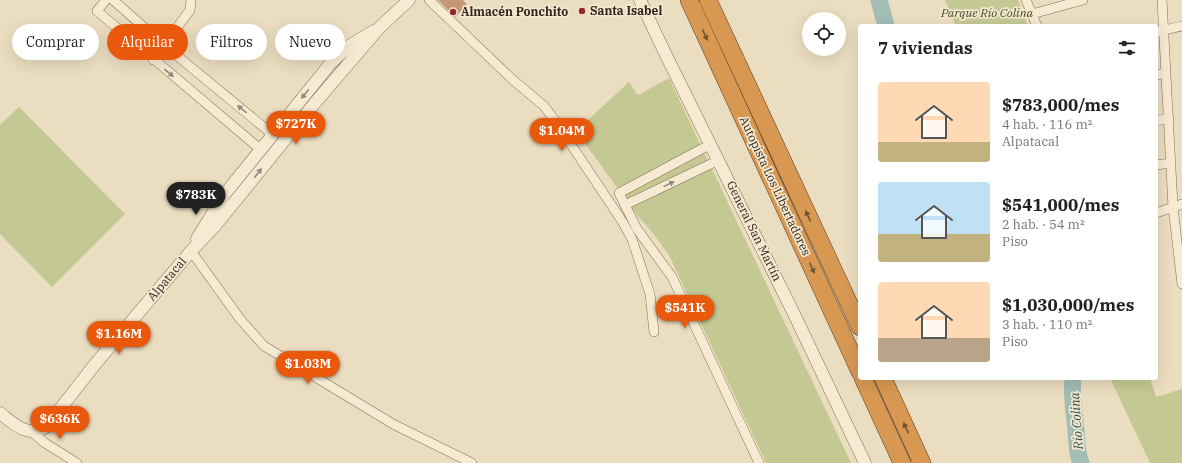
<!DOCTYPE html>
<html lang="es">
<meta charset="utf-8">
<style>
:root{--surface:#fff;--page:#f6f6f6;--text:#202124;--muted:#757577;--accent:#ea580c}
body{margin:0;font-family:"IBM Plex Serif",serif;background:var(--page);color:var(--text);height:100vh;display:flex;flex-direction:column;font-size:15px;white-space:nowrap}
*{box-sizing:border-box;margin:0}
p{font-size:13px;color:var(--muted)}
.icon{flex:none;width:22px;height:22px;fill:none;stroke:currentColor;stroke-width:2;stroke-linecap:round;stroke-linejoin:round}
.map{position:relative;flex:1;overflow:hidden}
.drawer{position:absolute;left:858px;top:24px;width:300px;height:356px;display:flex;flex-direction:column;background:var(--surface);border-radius:4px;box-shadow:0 4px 16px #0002}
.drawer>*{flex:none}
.hud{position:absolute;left:12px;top:24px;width:380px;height:36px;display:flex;gap:8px}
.fabs{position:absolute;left:802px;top:12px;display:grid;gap:8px}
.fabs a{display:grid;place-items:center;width:44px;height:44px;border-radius:50%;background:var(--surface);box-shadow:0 4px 16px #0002;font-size:20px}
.price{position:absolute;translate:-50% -34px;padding:0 9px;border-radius:14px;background:var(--accent);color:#fff;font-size:13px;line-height:26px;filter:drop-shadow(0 1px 2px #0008)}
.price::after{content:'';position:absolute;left:50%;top:24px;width:12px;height:9px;margin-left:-6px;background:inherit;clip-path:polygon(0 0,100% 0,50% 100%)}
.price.on{background:#222;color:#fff}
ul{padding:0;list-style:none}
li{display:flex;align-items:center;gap:12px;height:100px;padding:0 20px}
li span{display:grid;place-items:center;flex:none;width:112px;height:80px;border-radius:4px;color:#555}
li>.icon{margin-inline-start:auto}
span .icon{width:48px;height:48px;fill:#fffc;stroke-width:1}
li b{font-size:17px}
h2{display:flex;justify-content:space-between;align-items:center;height:48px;padding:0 20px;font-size:17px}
.tag{padding:0 14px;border-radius:18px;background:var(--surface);box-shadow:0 4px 16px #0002;font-size:14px;line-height:36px}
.tag.on{background:var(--accent);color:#fff}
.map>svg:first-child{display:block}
.green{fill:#c4c994}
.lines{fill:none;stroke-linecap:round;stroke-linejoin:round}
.river{stroke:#a2bdb4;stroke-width:17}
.building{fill:#c89577}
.minor-casing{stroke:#836e59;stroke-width:10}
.tertiary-casing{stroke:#836e59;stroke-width:13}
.motorway-casing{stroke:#513c2d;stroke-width:18}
.minor{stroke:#f7ead2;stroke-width:9}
.tertiary{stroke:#f7ead2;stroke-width:12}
.motorway{stroke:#d89852;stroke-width:17}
.oneway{fill:#755432}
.oneway2{fill:#958877}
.poi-dot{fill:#8f2b30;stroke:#f3e7cf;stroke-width:1.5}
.labels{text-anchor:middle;stroke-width:3.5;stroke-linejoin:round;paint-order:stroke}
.poi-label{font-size:12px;font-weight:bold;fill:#33271c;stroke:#f3e7cf;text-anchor:start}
.park-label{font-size:12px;font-style:italic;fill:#464f24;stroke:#f3e7cf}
.street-label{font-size:12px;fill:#33271c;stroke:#f3e7cf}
.water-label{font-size:13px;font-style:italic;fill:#2c534f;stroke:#f3e7cf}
</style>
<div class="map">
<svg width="1182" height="463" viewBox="0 0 1182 463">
<rect width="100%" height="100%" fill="#ebddbf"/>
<path class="green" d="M 945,0 L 1018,0 L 1028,26 L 956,26 Z
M 669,78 L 851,463 L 766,463 L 669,255 L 652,232 L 637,215 L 576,131 L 629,82 L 638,95 Z
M 19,107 L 125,214 L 52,287 L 0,234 L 0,125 Z
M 1110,378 L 1150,378 L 1156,397 L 1182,389 L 1182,463 L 1150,463 Z"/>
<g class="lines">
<path class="river" d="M 879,0 L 886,26
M 1073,378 C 1071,396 1074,411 1076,429 C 1077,441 1076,451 1081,463"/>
</g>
<path class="building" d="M 438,0 L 463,0 L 467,5 L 455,17 Z"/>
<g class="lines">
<defs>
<path id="minor" d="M 106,0 L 97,11 L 260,149
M 113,0 L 164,45 L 272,134
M 429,0 L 513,80 L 544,106 L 556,122 L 622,221 L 632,239 L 650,294 L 654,332
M 1026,0 L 1037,26
M 1162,0 L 1173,207 L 1182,284
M 1032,14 L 1083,0
M 1156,32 L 1182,26
M 153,60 L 190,10 L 191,0
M 1156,75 L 1166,73
M 1156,121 L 1169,118
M 711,144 L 619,193 L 637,229 L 672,277 L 759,463
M 1156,165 L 1171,163
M 625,205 L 719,160
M 1156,213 L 1182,204
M 191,251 L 240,319 L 264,346 L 393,424 L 472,463
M 32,432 L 45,443 L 77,463"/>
<path id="tertiary" d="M 640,0 L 664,51 L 795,316 L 865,463
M 197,239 L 224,195 L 330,64 L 349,46 L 374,31
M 0,413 C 14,424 27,438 46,427 L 96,363 L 191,251 L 215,226 L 314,104 L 380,27 L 409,0"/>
<path id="motorway" d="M 689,0 L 860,372
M 708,0 L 860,327
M 863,378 L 902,463
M 883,378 L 922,463"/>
</defs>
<use href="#minor" class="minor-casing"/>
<use href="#tertiary" class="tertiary-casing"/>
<use href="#motorway" class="motorway-casing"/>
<use href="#minor" class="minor"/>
<use href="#tertiary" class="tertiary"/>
<use href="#motorway" class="motorway"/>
</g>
<defs><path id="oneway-solid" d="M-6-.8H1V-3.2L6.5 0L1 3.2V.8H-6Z"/></defs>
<g class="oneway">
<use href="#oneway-solid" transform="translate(705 35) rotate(65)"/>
<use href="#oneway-solid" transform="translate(808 216) rotate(-115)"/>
<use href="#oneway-solid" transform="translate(812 268) rotate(65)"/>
<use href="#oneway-solid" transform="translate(906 428) rotate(-115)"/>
</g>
<g class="oneway2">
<use href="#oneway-solid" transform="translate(169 73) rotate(40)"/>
<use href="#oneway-solid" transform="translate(305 94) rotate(129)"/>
<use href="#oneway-solid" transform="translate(242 109) rotate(-141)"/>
<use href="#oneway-solid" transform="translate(258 173) rotate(-52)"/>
<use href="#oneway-solid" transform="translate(669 184) rotate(-26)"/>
</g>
<g class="poi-dot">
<circle cx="582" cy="11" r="4"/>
<circle cx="453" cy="12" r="4"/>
</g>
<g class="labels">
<g class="poi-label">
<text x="590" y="15">Santa Isabel</text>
<text x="461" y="16">Almacén Ponchito</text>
</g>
<g class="park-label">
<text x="987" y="17">Parque Río Colina</text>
</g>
<g class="street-label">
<text transform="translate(775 186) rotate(65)" y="4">Autopista Los Libertadores</text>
<text transform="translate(754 231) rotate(64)" y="4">General San Martín</text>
<text transform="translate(167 279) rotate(-50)" y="4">Alpatacal</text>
</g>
<g class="water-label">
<text transform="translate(1076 421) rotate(-94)" y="5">Río Colina</text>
</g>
</g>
</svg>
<div class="fabs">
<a><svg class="icon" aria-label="locate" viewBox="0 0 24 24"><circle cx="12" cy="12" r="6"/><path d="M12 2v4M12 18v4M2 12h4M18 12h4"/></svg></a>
</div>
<b class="price" style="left:296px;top:145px">$727K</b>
<b class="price" style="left:562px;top:152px">$1.04M</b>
<b class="price on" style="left:196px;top:216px">$783K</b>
<b class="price" style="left:685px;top:329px">$541K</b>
<b class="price" style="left:119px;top:355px">$1.16M</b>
<b class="price" style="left:308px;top:385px">$1.03M</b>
<b class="price" style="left:60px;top:440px">$636K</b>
<div class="hud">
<a class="tag">Comprar</a>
<a class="tag on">Alquilar</a>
<a class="tag">Filtros</a>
<a class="tag">Nuevo</a>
</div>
<section class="drawer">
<h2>7 viviendas<svg class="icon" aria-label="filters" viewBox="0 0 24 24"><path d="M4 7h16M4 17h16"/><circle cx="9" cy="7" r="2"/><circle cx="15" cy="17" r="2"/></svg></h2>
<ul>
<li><span style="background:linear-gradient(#ffd9b3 75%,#c2b280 0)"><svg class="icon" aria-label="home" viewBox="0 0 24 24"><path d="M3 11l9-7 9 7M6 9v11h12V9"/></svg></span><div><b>$783,000/mes</b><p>4 hab. · 116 m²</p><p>Alpatacal</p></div></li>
<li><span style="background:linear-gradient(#bfe0f5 65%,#c2b280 0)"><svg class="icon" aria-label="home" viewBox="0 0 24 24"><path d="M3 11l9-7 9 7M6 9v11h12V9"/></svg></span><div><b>$541,000/mes</b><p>2 hab. · 54 m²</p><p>Piso</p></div></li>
<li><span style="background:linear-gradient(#ffd9b3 70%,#b9a48a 0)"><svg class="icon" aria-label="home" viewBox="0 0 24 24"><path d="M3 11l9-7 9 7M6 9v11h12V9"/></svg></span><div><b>$1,030,000/mes</b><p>3 hab. · 110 m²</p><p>Piso</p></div></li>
</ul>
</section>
</div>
